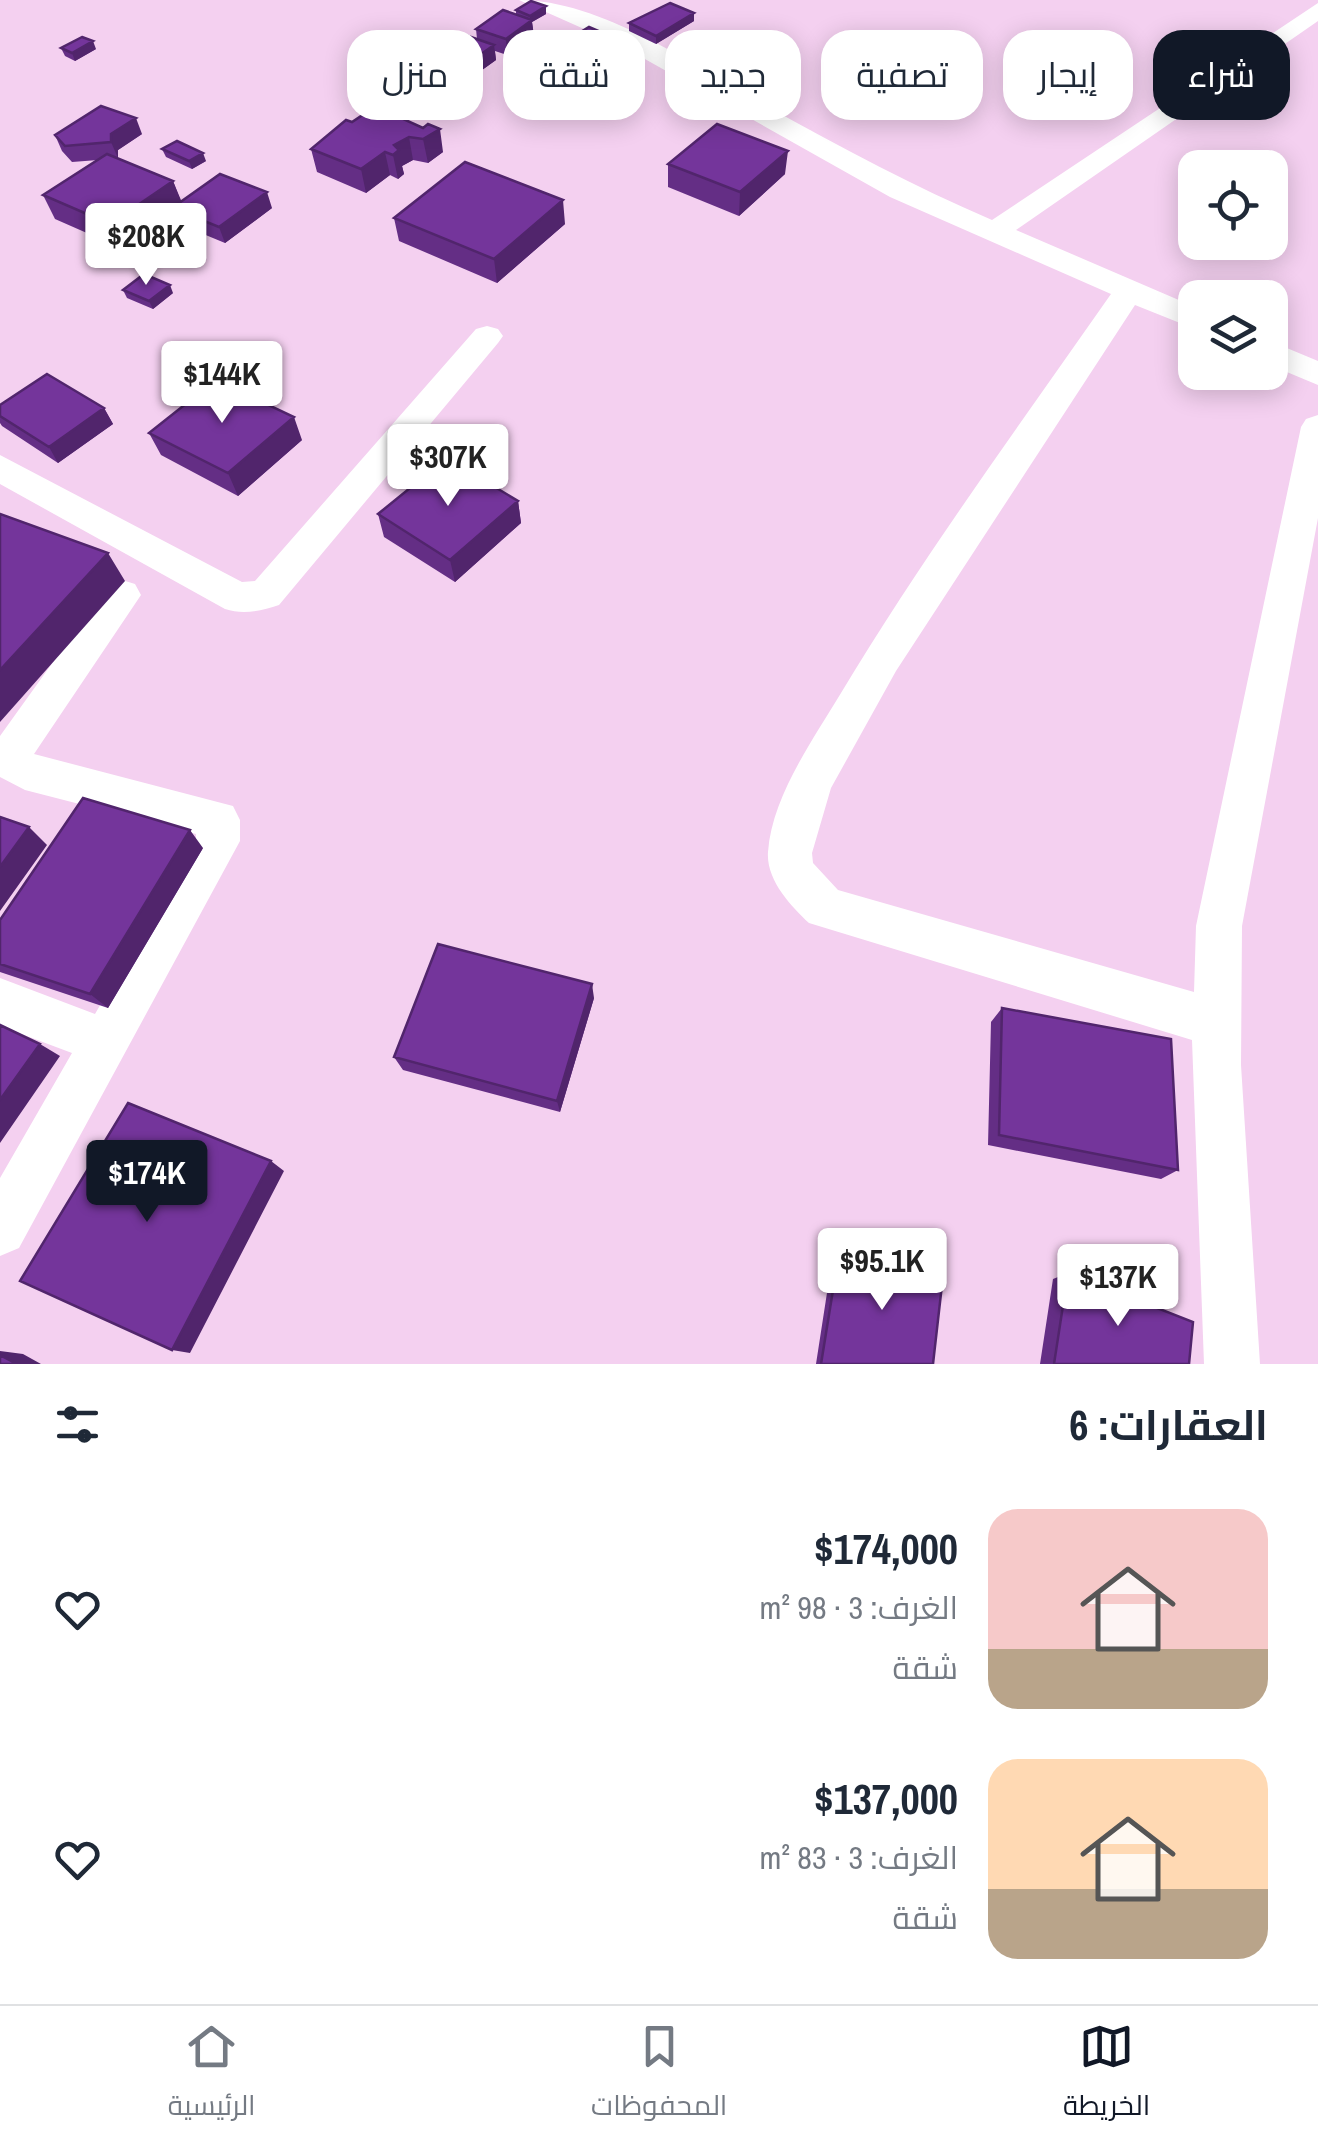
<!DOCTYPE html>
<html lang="ar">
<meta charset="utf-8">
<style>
:root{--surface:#fff;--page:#f2f2f3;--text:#1f2937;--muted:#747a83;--line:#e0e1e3;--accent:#111827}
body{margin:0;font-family:"Archivo Narrow",Cairo,sans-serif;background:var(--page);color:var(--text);direction:rtl;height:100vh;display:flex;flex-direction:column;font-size:38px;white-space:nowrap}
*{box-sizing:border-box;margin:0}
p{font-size:32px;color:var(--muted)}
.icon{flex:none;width:55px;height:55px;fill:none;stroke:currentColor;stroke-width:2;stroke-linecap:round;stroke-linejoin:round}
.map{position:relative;height:1364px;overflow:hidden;direction:ltr}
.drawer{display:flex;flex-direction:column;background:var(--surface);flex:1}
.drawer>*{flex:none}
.banner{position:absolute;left:30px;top:30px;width:1260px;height:90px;direction:rtl;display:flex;gap:20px}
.buttons{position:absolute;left:1178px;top:150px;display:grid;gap:20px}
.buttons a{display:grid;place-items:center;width:110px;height:110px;border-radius:20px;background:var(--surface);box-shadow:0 5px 25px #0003;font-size:50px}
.price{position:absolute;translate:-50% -85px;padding:0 22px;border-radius:10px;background:#fff;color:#222;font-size:32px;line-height:65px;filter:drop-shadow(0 2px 5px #0008)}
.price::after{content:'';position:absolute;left:50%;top:60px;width:30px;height:22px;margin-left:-15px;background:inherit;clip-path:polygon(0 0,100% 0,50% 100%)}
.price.on{background:var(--accent);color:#fff}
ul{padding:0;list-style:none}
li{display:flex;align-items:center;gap:30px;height:250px;padding:0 50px}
li span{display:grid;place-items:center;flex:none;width:280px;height:200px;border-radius:30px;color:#555}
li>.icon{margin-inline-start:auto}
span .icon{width:120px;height:120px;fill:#fffc;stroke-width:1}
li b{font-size:42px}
h2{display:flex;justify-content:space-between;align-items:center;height:120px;padding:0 50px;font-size:42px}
.chip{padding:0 35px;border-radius:30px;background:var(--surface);box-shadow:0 5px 25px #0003;font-size:35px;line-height:90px}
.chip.on{background:var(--accent);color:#fff}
.tabs{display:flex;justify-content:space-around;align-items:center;height:140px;border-top:2px solid var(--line);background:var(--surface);font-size:28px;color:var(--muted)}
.tabs a{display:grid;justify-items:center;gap:5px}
.tabs .on{color:var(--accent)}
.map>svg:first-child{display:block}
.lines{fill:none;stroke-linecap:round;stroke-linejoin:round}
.minor{fill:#fff;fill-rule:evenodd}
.wall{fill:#642e85}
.shaded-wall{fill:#51256c}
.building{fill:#74359b;stroke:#51256c;stroke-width:2.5}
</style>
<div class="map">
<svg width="1318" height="1364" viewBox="0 0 1318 1364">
<rect width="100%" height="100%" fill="#f4d0f0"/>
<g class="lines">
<path class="minor" d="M 519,0 C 602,0 696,67 768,107 C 842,148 915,187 992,220 L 1318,3 L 1318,21 L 1016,230 L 1195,307 L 1195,329 L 1135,305 L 896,671 L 831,788 L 812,853 L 813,863 L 838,890 L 1194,992 L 1196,926 L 1301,427 L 1306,419 L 1318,415 L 1318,518 L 1242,926 L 1241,1065 L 1260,1364 L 1204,1364 L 1192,1040 L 809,923 C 791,906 766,880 768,852 C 772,796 813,740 841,693 C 924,555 1019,426 1111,294 L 890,197 L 620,45 Z
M 487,326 L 498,329 L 503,336 L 498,343 L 279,605 C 261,611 243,615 225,609 L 0,484 L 0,455 L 242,582 L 255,581 L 476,329 Z
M 1270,341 L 1318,361 L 1318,385 L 1270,365 Z
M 122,580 L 135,584 L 141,595 L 34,754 L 233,806 L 240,820 L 240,841 L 19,1248 L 0,1256 L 0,1178 L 72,1053 L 0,1026 L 0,978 L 95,1014 L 196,838 L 196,834 L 25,790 L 0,777 L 0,736 L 109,584 Z"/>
</g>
<path class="wall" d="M 516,10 L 546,14 L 532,22 L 534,36 L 507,55 L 495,51 L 496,60 L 436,103 L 410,93 L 407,77 L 477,39 L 476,29 L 516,15 Z
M 694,21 L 656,44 L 629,31 L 629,23 Z
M 579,33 L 611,44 L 600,50 L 579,41 Z
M 61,48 L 96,49 L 75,61 L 65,56 Z
M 396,116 L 443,152 L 428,163 L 413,160 L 402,166 L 404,174 L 398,179 L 390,175 L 366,193 L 317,172 L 311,149 L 352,122 Z
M 142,134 L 118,150 L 118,158 L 173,181 L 181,202 L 272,208 L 225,243 L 179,224 L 174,211 L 121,248 L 55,219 L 43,195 L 98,160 L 72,162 L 62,151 L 55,135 Z
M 162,149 L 206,161 L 192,169 L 166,157 Z
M 668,164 L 785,174 L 739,216 L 668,187 Z
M 394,218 L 565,224 L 497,283 L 399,241 Z
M 123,290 L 173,293 L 153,309 L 127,298 Z
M 0,405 L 104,408 L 113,424 L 58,463 L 2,426 L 0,423 Z
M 149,433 L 302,440 L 238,496 L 161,455 Z
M 518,501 L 521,523 L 455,582 L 384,537 L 378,514 Z
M 203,848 L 108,1008 L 0,972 L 0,920 Z
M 594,998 L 560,1112 L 403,1070 L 394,1057 Z
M 1002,1008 L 1178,1170 L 1161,1179 L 988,1145 L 991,1022 Z
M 840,1247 L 933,1364 L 816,1364 L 833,1254 Z
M 1068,1273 L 1189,1364 L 1040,1364 L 1053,1279 Z"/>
<path class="shaded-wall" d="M 546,6 L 546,14 L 532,22 L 534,36 L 507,55 L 506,39 L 530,21 L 530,16 Z
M 694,13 L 694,21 L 656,44 L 656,36 Z
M 610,36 L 611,44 L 600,50 L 600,42 Z
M 93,41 L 96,49 L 75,61 L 72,53 Z
M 494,45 L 496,60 L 436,103 L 434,87 Z
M 136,118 L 142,134 L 118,150 L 118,158 L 111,142 L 111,134 Z
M 440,129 L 443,152 L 428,163 L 423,139 Z
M 409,137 L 413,160 L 402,166 L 404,174 L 398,179 L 393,155 L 394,145 Z
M 788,151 L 785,174 L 739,216 L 740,192 Z
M 385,152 L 390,175 L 366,193 L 361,169 Z
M 203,153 L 206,161 L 192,169 L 189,161 Z
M 173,181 L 183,205 L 172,208 L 174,211 L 121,248 L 110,224 Z
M 267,192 L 272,208 L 225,243 L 219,227 Z
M 563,200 L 565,224 L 497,283 L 494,259 Z
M 170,285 L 173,293 L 153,309 L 149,301 Z
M 104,408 L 113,424 L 58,463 L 49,447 Z
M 294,417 L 302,440 L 238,496 L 228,473 Z
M 518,501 L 521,523 L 455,582 L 450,560 Z
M 108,553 L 125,581 L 0,722 L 0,670 Z
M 29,827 L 47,845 L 0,911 L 0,867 Z
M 190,830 L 203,848 L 108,1008 L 90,994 Z
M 592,984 L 594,998 L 560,1112 L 557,1101 Z
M 40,1044 L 60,1056 L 0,1143 L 0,1100 Z
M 271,1161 L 284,1171 L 190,1353 L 172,1350 Z
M 0,1351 L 23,1354 L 41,1364 L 17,1364 L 0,1355 Z"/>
<path class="building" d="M 531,1 L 546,6 L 530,16 L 516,10 Z
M 670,3 L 694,13 L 656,36 L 629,23 Z
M 503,10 L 532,20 L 506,39 L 476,29 Z
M 589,27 L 610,36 L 600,42 L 579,33 Z
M 468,36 L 494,45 L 434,87 L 407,77 Z
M 82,37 L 93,41 L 72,53 L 61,48 Z
M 382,102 L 395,108 L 392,114 L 423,128 L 428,124 L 440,129 L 423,139 L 409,137 L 394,145 L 399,150 L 393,155 L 385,152 L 361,169 L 311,149 L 346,120 L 352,122 Z
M 101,106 L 136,118 L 111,134 L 111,142 L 65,146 L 55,135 Z
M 717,124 L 788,151 L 740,192 L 668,164 Z
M 177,141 L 203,153 L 189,161 L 162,149 Z
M 107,154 L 173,181 L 110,224 L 43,195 Z
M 465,162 L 563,200 L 494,259 L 394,218 Z
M 220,174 L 267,192 L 219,227 L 172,208 Z
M 144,274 L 170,285 L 149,301 L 123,290 Z
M 47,374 L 104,408 L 49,447 L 0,416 L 0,405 Z
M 216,380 L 294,417 L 228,473 L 149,433 Z
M 447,458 L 518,501 L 450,560 L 378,514 Z
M 0,514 L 108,553 L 0,670 Z
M 83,798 L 190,830 L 90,994 L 0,964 L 0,920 Z
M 0,817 L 29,827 L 0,867 Z
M 438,944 L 592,984 L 557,1101 L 394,1057 Z
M 1002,1008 L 1171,1039 L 1178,1170 L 999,1135 Z
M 0,1025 L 40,1044 L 0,1100 Z
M 128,1103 L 271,1161 L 172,1350 L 20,1281 Z
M 840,1247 L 943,1276 L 933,1364 L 821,1364 Z
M 1068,1273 L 1193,1322 L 1189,1364 L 1054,1364 Z
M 0,1355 L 17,1364 L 0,1364 Z"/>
</svg>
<div class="buttons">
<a><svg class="icon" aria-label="locate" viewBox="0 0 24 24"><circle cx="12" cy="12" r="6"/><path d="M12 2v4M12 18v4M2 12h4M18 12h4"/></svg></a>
<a><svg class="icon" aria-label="layers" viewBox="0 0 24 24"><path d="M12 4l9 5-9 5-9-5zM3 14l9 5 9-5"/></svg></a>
</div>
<b class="price" style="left:146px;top:288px">$208K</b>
<b class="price" style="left:222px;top:426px">$144K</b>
<b class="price" style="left:448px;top:509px">$307K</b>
<b class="price on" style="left:147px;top:1225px">$174K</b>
<b class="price" style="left:882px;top:1313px">$95.1K</b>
<b class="price" style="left:1118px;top:1329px">$137K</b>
<div class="banner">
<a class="chip on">شراء</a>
<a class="chip">إيجار</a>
<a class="chip">تصفية</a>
<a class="chip">جديد</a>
<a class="chip">شقة</a>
<a class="chip">منزل</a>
</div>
</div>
<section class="drawer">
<h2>العقارات: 6<svg class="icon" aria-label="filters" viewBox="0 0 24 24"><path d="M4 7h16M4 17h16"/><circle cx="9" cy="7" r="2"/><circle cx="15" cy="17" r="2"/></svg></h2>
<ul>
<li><span style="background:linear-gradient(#f6c9c9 70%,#b9a48a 0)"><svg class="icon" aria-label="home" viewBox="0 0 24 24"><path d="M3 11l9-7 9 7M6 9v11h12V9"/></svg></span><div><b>$174,000</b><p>الغرف: 3 · 98 m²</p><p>شقة</p></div><svg class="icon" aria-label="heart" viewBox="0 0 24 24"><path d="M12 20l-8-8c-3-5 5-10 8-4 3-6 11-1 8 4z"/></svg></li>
<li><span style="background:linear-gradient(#ffd9b3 65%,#b9a48a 0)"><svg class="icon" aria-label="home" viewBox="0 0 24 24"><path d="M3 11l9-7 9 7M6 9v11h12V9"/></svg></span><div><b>$137,000</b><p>الغرف: 3 · 83 m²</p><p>شقة</p></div><svg class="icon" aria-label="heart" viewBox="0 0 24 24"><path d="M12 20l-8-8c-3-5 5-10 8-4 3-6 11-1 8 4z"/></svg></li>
</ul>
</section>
<nav class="tabs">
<a class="on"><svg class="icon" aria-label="map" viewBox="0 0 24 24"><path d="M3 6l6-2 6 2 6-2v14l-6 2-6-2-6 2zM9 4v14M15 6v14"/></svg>الخريطة</a>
<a><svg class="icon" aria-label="saved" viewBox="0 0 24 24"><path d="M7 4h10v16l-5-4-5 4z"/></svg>المحفوظات</a>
<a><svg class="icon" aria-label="home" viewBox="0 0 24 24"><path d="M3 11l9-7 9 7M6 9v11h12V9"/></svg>الرئيسية</a>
</nav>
